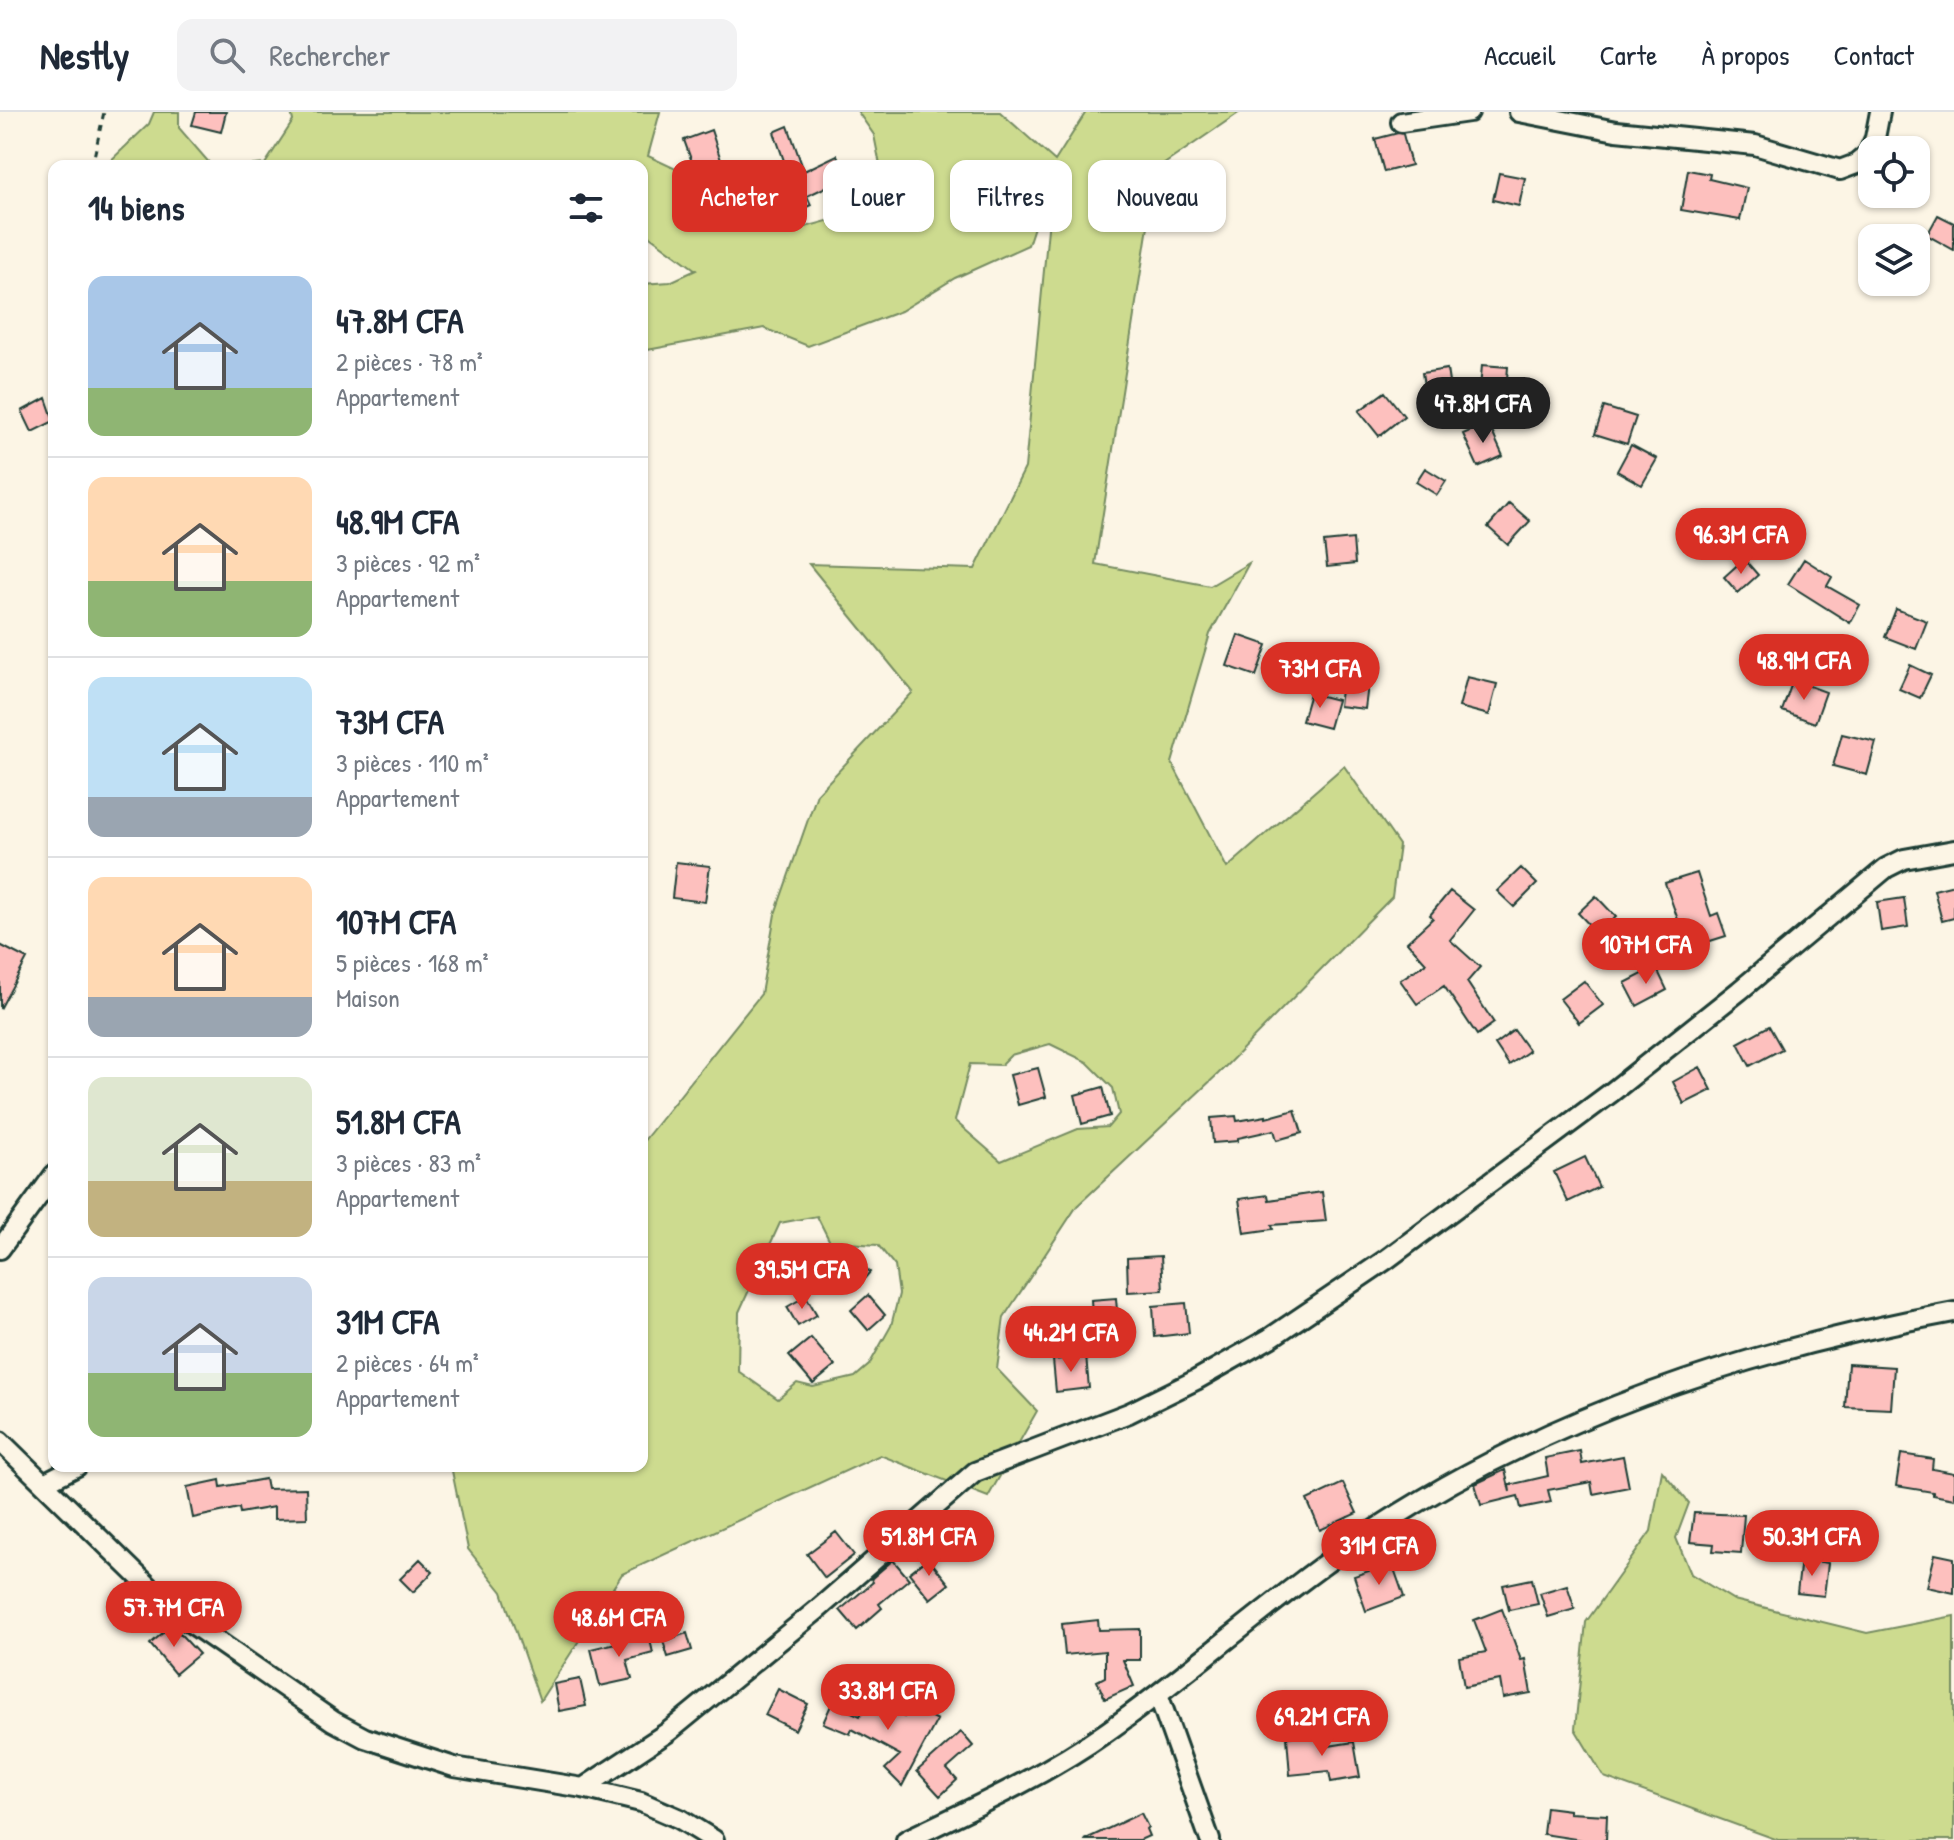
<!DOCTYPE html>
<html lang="fr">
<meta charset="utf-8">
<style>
:root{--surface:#fff;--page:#f2f2f3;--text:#1f2937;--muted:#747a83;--line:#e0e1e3;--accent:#d93025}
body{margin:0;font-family:"Patrick Hand",sans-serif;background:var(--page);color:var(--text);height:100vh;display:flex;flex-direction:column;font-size:30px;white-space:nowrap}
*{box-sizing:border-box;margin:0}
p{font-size:26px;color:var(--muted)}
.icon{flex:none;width:44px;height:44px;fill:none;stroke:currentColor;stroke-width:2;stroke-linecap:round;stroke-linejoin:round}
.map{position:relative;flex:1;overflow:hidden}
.side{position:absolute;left:48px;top:48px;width:600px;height:1312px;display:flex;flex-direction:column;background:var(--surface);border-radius:16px;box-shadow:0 2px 6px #0004}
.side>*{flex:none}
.hud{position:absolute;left:672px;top:48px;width:760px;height:72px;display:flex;gap:16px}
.fabs{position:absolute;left:1858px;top:24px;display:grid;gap:16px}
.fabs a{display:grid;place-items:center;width:72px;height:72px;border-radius:16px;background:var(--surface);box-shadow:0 2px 6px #0004;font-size:40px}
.price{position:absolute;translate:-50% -68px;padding:0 18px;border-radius:28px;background:var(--accent);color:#fff;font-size:26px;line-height:52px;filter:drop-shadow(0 2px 4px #0008)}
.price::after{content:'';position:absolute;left:50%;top:48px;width:24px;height:18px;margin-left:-12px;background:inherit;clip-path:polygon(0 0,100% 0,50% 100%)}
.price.on{background:#222;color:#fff}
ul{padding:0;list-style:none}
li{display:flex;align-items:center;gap:24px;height:200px;padding:0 40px}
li+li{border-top:2px solid var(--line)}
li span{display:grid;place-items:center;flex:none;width:224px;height:160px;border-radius:16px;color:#555}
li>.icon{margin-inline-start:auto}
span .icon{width:96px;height:96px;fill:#fffc;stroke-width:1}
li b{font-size:34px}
h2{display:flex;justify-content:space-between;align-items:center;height:96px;padding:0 40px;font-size:34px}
.tag{padding:0 28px;border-radius:16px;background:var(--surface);box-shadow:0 2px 6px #0004;font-size:28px;line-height:72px}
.tag.on{background:var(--accent);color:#fff}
header{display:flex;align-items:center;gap:48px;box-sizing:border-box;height:112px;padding:0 40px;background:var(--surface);border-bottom:2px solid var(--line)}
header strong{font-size:38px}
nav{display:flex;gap:44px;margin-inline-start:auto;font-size:28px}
.search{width:560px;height:72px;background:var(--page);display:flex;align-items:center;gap:20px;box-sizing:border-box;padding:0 28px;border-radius:16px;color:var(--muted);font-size:30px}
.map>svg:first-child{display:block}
.green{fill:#cddb8f;stroke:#768c62;stroke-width:2;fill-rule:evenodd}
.building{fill:#fdc0be;stroke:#1f3d34;stroke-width:2}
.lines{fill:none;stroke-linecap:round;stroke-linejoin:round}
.street-casing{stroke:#1f3d34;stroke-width:24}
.path{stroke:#1f3d34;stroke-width:3;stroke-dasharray:6 6;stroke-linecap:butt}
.street{stroke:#fcf5e5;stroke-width:18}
</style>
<header>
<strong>Nestly</strong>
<div class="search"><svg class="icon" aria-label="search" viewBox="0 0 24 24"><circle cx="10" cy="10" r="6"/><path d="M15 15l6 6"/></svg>Rechercher</div>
<nav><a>Accueil</a><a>Carte</a><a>À propos</a><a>Contact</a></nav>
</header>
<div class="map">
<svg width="1954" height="1728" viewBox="0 0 1954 1728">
<rect width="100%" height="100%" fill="#fcf5e5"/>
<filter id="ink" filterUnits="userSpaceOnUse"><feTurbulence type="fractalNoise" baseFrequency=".0125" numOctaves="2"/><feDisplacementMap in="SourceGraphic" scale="16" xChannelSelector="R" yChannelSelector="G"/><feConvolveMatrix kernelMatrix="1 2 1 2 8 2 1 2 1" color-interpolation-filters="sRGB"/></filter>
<g filter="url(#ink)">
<path class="green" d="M 154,0 L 179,0 L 179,16 L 212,54 L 105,54 L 149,12 Z
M 291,0 L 660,0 L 648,44 L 802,116 L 853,102 L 881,58 L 874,23 L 858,0 L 1000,0 L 1055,49 L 1086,0 L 1240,0 L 1157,57 L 1095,452 L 1210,474 L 1249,451 L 1210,522 L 1172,651 L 1227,756 L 1344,654 L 1399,733 L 1392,785 L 1218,962 L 1077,1094 L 1004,1205 L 997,1257 L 1037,1299 L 988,1385 L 880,1343 L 622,1462 L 540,1589 L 502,1480 L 468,1437 L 451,1354 L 642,1354 L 642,1031 L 761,882 L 775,802 L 817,682 L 913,580 L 809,452 L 975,457 L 1025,356 L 1054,54 L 1028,133 L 955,166 L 901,199 L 808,234 L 764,216 L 642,239 L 642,172 L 670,170 L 696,158 L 647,122 L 642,123 L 642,54 L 244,54 L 265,52 L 293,9 ZM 1050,932 L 1087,950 L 1113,976 L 1119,1002 L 1108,1015 L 1078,1017 L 1001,1049 L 955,1009 L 970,952 L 1001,953 L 1011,943 ZM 817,1104 L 830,1130 L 878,1133 L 895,1154 L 899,1182 L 891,1214 L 869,1253 L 855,1265 L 813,1275 L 797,1271 L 778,1287 L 738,1259 L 739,1200 L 780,1111 Z
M 1662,1359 L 1689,1391 L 1676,1426 L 1691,1462 L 1734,1488 L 1867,1521 L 1954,1504 L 1954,1728 L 1778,1728 L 1604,1665 L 1575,1617 L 1586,1510 L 1651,1419 Z"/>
<path class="building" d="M 196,0 L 226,0 L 221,20 L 192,13 Z
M 788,14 L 804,59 L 837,43 L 847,65 L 807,84 L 811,93 L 785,105 L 770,75 L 790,66 L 774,20 Z
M 711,18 L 722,51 L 696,61 L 684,28 Z
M 1398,21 L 1403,22 L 1411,53 L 1384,60 L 1375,27 Z
M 1688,58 L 1710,62 L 1709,67 L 1747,76 L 1740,108 L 1681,98 Z
M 1499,61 L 1525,66 L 1519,94 L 1493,88 Z
M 1938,103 L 1954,111 L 1954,138 L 1927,123 Z
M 1482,253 L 1508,255 L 1506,279 L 1480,277 Z
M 1447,257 L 1451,284 L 1426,287 L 1422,261 Z
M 1385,280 L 1404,304 L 1379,324 L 1359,299 Z
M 46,286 L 54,309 L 32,320 L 22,299 Z
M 1604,295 L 1636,305 L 1627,332 L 1595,322 Z
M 1488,311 L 1503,344 L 1478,355 L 1463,322 Z
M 1631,333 L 1657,347 L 1642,373 L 1617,359 Z
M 1425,356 L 1446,369 L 1437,383 L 1416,370 Z
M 1509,391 L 1530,409 L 1508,433 L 1488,415 Z
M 1760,399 L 1777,418 L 1756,437 L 1738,417 Z
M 1353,427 L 1355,452 L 1327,455 L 1324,430 Z
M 1744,447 L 1758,463 L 1738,481 L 1724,465 Z
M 1804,447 L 1832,465 L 1827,474 L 1860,493 L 1850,511 L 1788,472 Z
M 1896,497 L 1927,509 L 1916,537 L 1885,525 Z
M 1238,523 L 1267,533 L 1256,564 L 1227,554 Z
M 1910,553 L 1931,563 L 1920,586 L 1899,577 Z
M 1467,565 L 1497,572 L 1489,603 L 1459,595 Z
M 1793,568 L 1826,580 L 1815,611 L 1782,599 Z
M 1342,570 L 1368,573 L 1365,597 L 1339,594 Z
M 1310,581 L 1337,588 L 1329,616 L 1302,609 Z
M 1842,622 L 1876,630 L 1867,663 L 1833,654 Z
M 676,750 L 710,754 L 705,790 L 672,786 Z
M 1521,756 L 1537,772 L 1514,795 L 1497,779 Z
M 1697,761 L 1711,804 L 1718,801 L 1726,824 L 1688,836 L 1665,771 Z
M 1954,773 L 1954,806 L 1942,809 L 1934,778 Z
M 1450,779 L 1474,798 L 1450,828 L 1480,855 L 1467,870 L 1494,911 L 1477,923 L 1444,874 L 1417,892 L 1400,868 L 1426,851 L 1407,830 L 1433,806 L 1430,803 Z
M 1596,784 L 1616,805 L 1598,822 L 1578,801 Z
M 1904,786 L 1908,815 L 1881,819 L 1877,790 Z
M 0,833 L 27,847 L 0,897 Z
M 1656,855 L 1667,878 L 1637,894 L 1625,871 Z
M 1584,869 L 1603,893 L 1579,911 L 1560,887 Z
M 1769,914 L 1782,937 L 1750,954 L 1738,931 Z
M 1514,918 L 1529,939 L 1509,953 L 1495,932 Z
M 1700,955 L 1712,978 L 1684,992 L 1673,970 Z
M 1038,956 L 1046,985 L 1018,993 L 1010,963 Z
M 1103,975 L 1110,1004 L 1082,1012 L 1075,983 Z
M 1295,998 L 1302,1021 L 1277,1028 L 1274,1018 L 1238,1026 L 1238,1029 L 1213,1031 L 1211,1006 L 1236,1004 L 1237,1009 L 1266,1004 L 1266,1006 Z
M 1585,1045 L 1599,1075 L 1568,1090 L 1554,1060 Z
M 1322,1080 L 1326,1109 L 1272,1113 L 1273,1117 L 1244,1121 L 1239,1087 L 1268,1083 L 1269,1088 Z
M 848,1141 L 870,1160 L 855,1177 L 833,1158 Z
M 1161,1144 L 1163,1178 L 1128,1180 L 1127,1146 Z
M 868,1183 L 885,1203 L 868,1218 L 851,1198 Z
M 806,1184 L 817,1203 L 798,1214 L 787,1195 Z
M 1116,1186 L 1118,1212 L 1093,1215 L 1091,1188 Z
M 1186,1191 L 1189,1221 L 1155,1225 L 1153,1194 Z
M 811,1226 L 835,1254 L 813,1272 L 789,1244 Z
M 1086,1244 L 1089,1276 L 1056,1280 L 1053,1248 Z
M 1848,1252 L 1894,1255 L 1891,1297 L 1845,1295 Z
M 1580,1339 L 1582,1352 L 1623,1344 L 1629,1375 L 1593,1382 L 1591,1370 L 1548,1378 L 1551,1390 L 1521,1396 L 1518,1384 L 1481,1393 L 1475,1372 L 1505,1358 L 1510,1380 L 1509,1373 L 1548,1364 L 1545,1346 Z
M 1901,1342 L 1933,1347 L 1932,1357 L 1954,1361 L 1954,1387 L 1933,1383 L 1933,1380 L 1896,1374 Z
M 265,1367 L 267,1377 L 306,1376 L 307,1406 L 274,1407 L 274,1395 L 240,1401 L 239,1396 L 193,1406 L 187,1375 L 220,1368 L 221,1375 Z
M 1343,1371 L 1357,1401 L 1320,1418 L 1307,1388 Z
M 1694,1401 L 1744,1403 L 1741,1441 L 1713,1439 L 1714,1432 L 1690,1430 Z
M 836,1420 L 854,1443 L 825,1466 L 807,1442 Z
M 1935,1442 L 1954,1446 L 1954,1481 L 1927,1475 Z
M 928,1446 L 949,1472 L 930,1487 L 909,1461 Z
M 420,1447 L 433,1460 L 413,1480 L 400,1467 Z
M 1801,1447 L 1828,1451 L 1824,1484 L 1797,1481 Z
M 893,1448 L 909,1467 L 879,1492 L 882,1496 L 857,1518 L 840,1498 L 873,1470 L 871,1467 Z
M 1392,1451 L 1404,1485 L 1366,1499 L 1354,1464 Z
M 1532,1467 L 1538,1492 L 1509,1498 L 1503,1473 Z
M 1567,1473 L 1575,1497 L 1548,1505 L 1540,1481 Z
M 1502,1497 L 1521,1548 L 1525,1547 L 1531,1581 L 1503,1586 L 1500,1568 L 1464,1575 L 1459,1545 L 1486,1540 L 1474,1508 Z
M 1098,1508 L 1099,1518 L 1140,1517 L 1140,1548 L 1123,1548 L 1134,1574 L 1105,1587 L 1097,1569 L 1105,1565 L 1105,1539 L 1065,1543 L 1062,1512 Z
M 172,1513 L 199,1542 L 175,1562 L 150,1532 Z
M 687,1521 L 692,1538 L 668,1545 L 663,1529 Z
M 649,1523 L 653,1541 L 627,1548 L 632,1567 L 600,1574 L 591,1537 Z
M 580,1567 L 586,1594 L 559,1599 L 554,1572 Z
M 778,1577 L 808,1592 L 795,1618 L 765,1603 Z
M 870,1586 L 904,1605 L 910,1594 L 937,1608 L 902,1674 L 885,1657 L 900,1643 L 852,1617 L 850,1622 L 823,1611 L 832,1591 L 860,1604 Z
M 961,1620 L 973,1634 L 947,1657 L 957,1668 L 940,1684 L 917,1659 Z
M 1319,1620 L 1322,1635 L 1354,1630 L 1360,1665 L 1331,1670 L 1329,1659 L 1290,1663 L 1287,1625 Z
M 1546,1695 L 1569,1698 L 1569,1701 L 1607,1703 L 1606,1728 L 1582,1728 L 1543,1722 Z
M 1141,1701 L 1148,1715 L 1146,1717 L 1149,1724 L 1140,1728 L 1084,1728 Z"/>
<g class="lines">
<defs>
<path id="street" d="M 1519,0 L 1616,19 L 1755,33 L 1840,58 L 1856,52 L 1868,42 L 1875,26 L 1880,0
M 1401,10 L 1469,0
M 0,1137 L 54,1063
M 0,1329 L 175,1500 L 333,1609 L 365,1626 L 454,1655 L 583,1676 L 641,1690 L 680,1707 L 714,1728
M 44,1371 L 77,1354
M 1158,1582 L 1210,1728
M 583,1676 L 668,1620 L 817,1498 L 975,1360 L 1129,1301 L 1196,1268 L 1270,1226 L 1387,1147 L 1612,980 L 1739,879 L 1886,756 L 1904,747 L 1954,738
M 906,1728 C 975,1695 1046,1663 1108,1619 C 1194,1558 1272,1487 1359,1428 C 1537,1307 1744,1238 1954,1200"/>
</defs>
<use href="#street" class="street-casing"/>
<path class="path" d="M 92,54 L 104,0"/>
<use href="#street" class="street"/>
</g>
</g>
</svg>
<div class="fabs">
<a><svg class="icon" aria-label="locate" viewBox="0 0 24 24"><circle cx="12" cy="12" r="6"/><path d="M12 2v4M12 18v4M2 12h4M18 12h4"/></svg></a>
<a><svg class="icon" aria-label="layers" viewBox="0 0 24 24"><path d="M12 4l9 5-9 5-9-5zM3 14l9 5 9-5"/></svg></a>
</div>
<b class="price on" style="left:1483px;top:333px">47.8M CFA</b>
<b class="price" style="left:1741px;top:464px">96.3M CFA</b>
<b class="price" style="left:1804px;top:590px">48.9M CFA</b>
<b class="price" style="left:1320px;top:598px">73M CFA</b>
<b class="price" style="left:1646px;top:874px">107M CFA</b>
<b class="price" style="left:802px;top:1199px">39.5M CFA</b>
<b class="price" style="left:1071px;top:1262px">44.2M CFA</b>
<b class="price" style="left:929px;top:1466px">51.8M CFA</b>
<b class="price" style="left:1812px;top:1466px">50.3M CFA</b>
<b class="price" style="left:1379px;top:1475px">31M CFA</b>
<b class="price" style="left:174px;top:1537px">57.7M CFA</b>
<b class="price" style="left:619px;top:1547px">48.6M CFA</b>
<b class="price" style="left:888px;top:1620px">33.8M CFA</b>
<b class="price" style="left:1322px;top:1646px">69.2M CFA</b>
<div class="hud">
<a class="tag on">Acheter</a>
<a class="tag">Louer</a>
<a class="tag">Filtres</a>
<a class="tag">Nouveau</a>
</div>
<section class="side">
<h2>14 biens<svg class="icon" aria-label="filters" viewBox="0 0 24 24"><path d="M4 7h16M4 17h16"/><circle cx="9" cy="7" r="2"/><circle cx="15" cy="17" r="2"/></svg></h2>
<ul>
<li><span style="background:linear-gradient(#a9c7e8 70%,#8fb573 0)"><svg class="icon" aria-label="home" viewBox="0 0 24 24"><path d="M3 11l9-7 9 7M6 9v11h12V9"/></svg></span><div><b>47.8M CFA</b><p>2 pièces · 78 m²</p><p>Appartement</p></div></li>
<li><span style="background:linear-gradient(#ffd9b3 65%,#8fb573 0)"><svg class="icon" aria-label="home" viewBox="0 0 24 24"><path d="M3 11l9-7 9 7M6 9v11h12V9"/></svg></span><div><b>48.9M CFA</b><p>3 pièces · 92 m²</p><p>Appartement</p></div></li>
<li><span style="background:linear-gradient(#bfe0f5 75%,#9aa5b1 0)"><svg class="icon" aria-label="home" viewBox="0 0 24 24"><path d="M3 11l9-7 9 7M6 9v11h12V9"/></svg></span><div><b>73M CFA</b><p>3 pièces · 110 m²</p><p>Appartement</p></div></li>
<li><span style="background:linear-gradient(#ffd9b3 75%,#9aa5b1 0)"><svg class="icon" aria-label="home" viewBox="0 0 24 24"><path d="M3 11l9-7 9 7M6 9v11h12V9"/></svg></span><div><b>107M CFA</b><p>5 pièces · 168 m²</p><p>Maison</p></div></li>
<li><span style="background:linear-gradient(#dfe7d0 65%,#c2b280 0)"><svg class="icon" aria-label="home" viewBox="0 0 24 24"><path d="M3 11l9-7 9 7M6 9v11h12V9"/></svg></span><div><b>51.8M CFA</b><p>3 pièces · 83 m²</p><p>Appartement</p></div></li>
<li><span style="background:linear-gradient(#c9d6e8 60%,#8fb573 0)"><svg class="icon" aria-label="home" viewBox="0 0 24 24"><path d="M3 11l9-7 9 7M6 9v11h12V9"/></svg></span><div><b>31M CFA</b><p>2 pièces · 64 m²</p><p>Appartement</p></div></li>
</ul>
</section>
</div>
